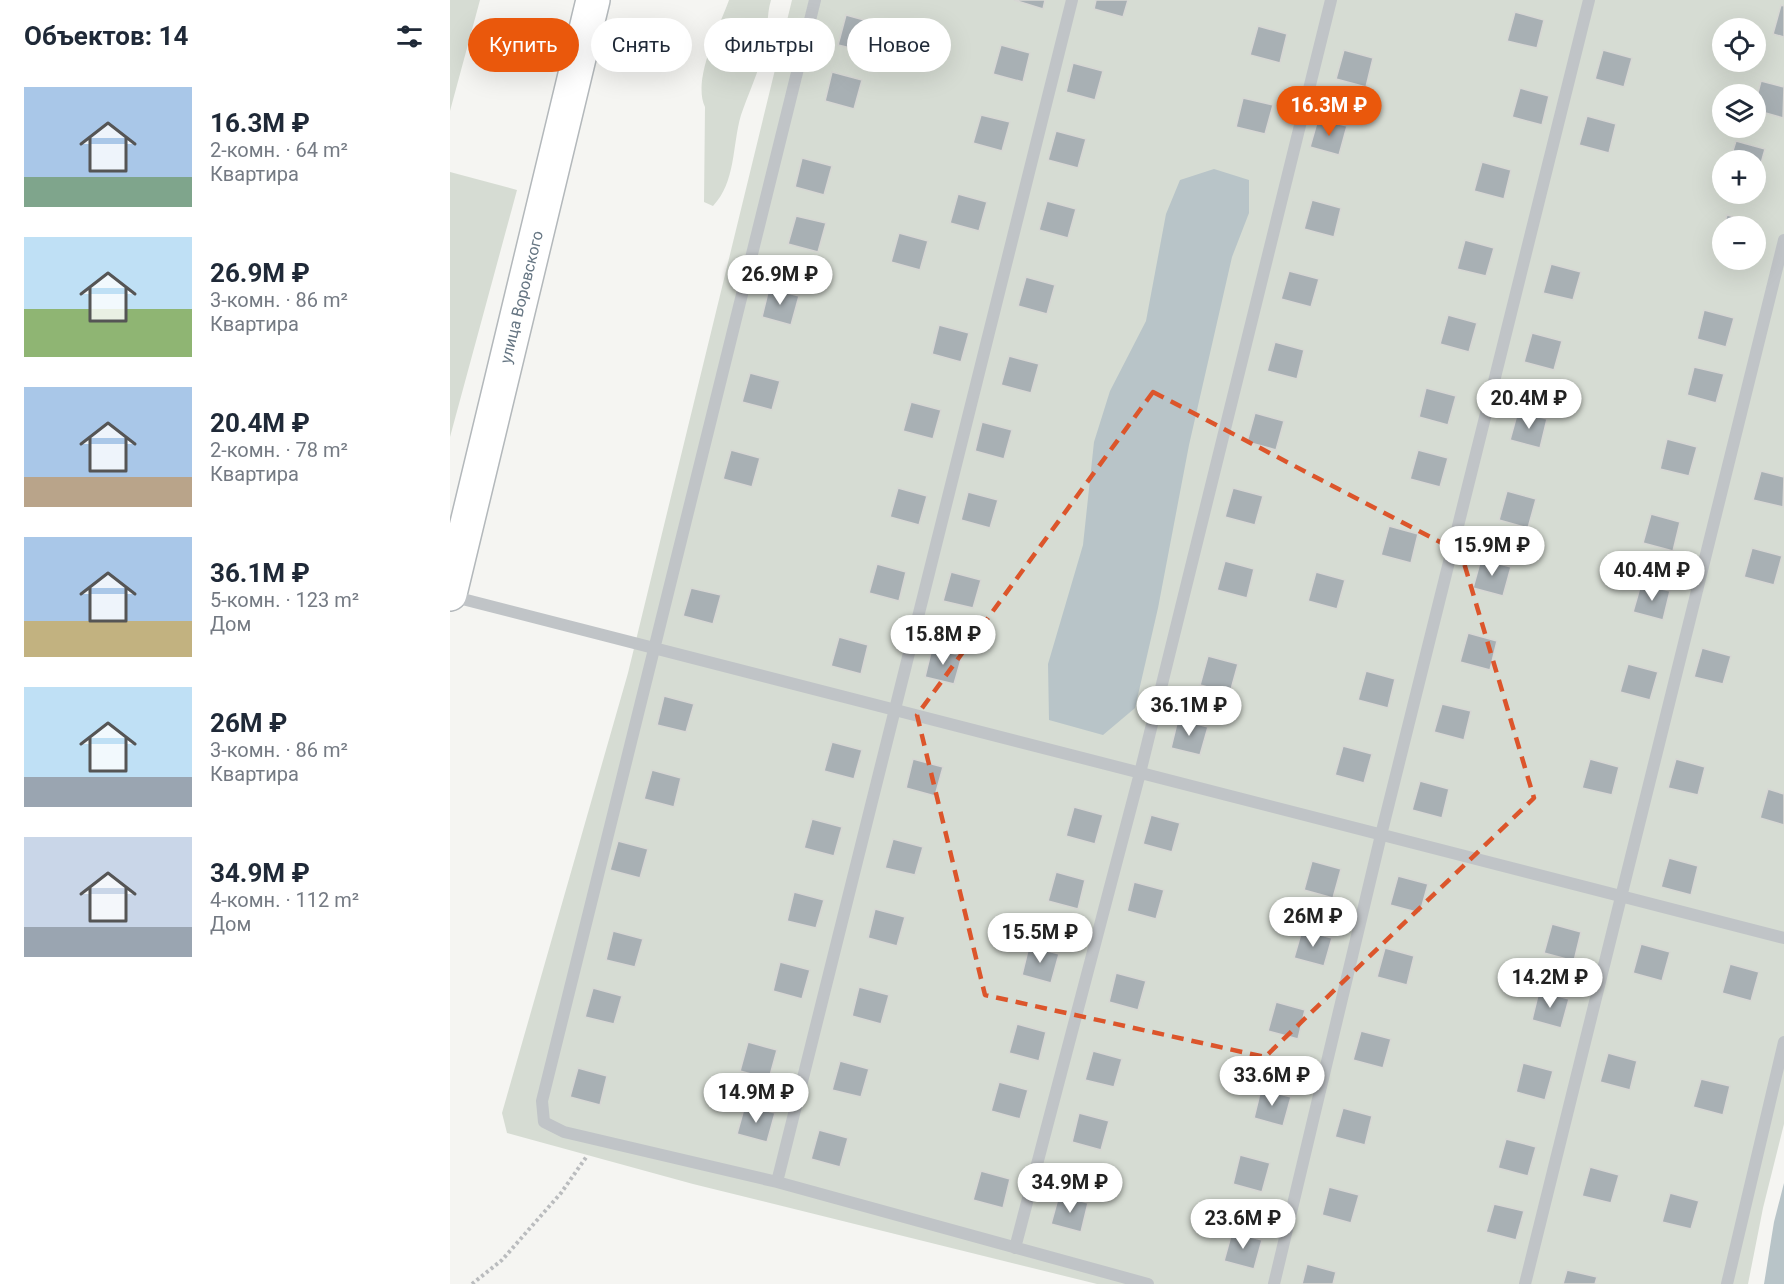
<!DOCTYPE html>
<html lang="ru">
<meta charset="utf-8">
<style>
:root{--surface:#fff;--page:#f6f6f7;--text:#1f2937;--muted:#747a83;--accent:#ea580c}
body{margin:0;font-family:Roboto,sans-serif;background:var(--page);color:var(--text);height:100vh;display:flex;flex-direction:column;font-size:22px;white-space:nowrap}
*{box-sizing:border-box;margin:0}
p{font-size:20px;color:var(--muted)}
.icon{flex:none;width:33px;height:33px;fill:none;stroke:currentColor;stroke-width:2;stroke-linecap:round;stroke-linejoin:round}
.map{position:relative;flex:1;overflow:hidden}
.drawer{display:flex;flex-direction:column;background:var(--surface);width:450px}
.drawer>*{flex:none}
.guide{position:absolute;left:18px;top:18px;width:570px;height:54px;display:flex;gap:12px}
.fabs{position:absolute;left:1262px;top:18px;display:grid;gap:12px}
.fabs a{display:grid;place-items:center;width:54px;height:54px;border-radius:50%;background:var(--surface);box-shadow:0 6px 24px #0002;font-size:30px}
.price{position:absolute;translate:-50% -51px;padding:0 14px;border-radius:21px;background:#fff;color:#222;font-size:20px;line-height:39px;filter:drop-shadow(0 2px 3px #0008)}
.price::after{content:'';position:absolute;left:50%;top:36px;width:18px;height:14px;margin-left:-9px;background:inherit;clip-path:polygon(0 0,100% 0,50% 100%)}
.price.active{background:var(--accent);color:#fff}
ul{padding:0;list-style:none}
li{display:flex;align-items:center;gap:18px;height:150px;padding:0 24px}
li span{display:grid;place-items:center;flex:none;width:168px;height:120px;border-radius:0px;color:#555}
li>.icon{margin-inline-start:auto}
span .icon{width:72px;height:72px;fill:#fffc;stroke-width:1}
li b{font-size:26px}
h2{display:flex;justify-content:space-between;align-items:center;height:72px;padding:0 24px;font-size:26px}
.pill{padding:0 21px;border-radius:27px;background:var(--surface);box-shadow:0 6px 24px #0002;font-size:21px;line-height:54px}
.pill.active{background:var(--accent);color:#fff}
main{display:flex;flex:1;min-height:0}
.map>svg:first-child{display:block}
.green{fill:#d6dcd3;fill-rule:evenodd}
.water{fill:#b8c4c8}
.building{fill:#a8b0b4;stroke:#d7d7d4;stroke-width:1.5}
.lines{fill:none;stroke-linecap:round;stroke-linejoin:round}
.primary-casing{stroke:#b3b8bb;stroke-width:36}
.path{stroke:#babcbe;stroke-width:4;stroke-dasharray:3 3;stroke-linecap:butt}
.lane{stroke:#c0c4c7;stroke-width:12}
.primary{stroke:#fff;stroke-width:33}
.marked{fill:none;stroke:#dc552b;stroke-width:4.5;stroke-dasharray:12 8;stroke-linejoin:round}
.labels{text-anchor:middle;stroke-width:6;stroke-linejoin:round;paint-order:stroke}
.street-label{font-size:16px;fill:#657582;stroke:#fff}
</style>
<main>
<section class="drawer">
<h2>Объектов: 14<svg class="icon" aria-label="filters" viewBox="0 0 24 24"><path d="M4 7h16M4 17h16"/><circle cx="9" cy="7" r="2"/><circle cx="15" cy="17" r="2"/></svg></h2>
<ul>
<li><span style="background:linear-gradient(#a9c7e8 75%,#7fa58c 0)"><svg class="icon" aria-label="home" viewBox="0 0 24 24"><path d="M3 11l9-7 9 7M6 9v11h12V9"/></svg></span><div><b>16.3M ₽</b><p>2-комн. · 64 m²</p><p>Квартира</p></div></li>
<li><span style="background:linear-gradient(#bfe0f5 60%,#8fb573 0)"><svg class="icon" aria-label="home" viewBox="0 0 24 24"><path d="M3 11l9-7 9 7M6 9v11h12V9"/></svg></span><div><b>26.9M ₽</b><p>3-комн. · 86 m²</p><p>Квартира</p></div></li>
<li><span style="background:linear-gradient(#a9c7e8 75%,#b9a48a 0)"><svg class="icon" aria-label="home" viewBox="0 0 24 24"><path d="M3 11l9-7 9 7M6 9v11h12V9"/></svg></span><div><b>20.4M ₽</b><p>2-комн. · 78 m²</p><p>Квартира</p></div></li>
<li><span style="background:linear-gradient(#a9c7e8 70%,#c2b280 0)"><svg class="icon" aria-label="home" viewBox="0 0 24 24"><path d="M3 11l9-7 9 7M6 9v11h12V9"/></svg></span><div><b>36.1M ₽</b><p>5-комн. · 123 m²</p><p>Дом</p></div></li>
<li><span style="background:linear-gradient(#bfe0f5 75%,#9aa5b1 0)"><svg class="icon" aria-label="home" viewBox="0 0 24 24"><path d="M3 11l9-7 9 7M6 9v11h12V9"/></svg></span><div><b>26M ₽</b><p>3-комн. · 86 m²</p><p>Квартира</p></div></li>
<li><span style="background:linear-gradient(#c9d6e8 75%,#9aa5b1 0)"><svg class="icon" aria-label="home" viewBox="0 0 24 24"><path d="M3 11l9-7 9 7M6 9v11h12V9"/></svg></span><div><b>34.9M ₽</b><p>4-комн. · 112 m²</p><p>Дом</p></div></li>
</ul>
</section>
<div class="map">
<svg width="1334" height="1284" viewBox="0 0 1334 1284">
<rect width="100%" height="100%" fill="#f5f5f2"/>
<path class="green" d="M 0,0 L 30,0 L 0,111 Z
M 279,0 L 321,0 C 316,16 319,30 315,45 C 310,69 299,92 291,115 C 282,146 286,182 263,206 L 254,202 L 255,107 C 242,80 269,28 279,0 Z
M 342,0 L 1334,0 L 1334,1124 L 1313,1208 L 1298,1284 L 647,1284 L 243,1184 L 57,1133 L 52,1113 L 178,673 ZM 1272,28 L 1305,28 L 1305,62 L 1272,62 ZM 1272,94 L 1305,94 L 1305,128 L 1272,128 ZM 1272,160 L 1305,160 L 1305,194 L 1272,194 ZM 1272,226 L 1305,226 L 1305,260 L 1272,260 Z
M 0,172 L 67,190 L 0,437 Z"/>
<path class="water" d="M 764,169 L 799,180 L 799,213 L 782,257 L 739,445 L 708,608 L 685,708 L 653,735 L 599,720 L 598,664 L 633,545 L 644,442 L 660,391 L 696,321 L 716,214 L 730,180 Z
M 1334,1183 L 1334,1284 L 1314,1284 L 1324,1222 Z"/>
<path class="building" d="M 564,0 L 595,0 L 593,9 Z
M 646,0 L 678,0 L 673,17 L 644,9 Z
M 1331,5 L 1334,6 L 1334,37 L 1323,34 Z
M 1065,12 L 1094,20 L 1087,48 L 1057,41 Z
M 396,15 L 425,23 L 417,52 L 388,45 Z
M 808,26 L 837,34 L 830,63 L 800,55 Z
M 551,45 L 580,53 L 573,82 L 543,74 Z
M 894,50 L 923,58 L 916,87 L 886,79 Z
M 1153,50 L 1182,58 L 1174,87 L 1145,79 Z
M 623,63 L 653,71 L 645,100 L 616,92 Z
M 382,72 L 412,80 L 404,109 L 375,101 Z
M 1311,81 L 1334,87 L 1333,118 L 1305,110 L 1305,104 Z
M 1070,88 L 1099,96 L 1092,125 L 1062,117 Z
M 793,98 L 823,105 L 815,134 L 786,127 Z
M 531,115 L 560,122 L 552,151 L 523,143 Z
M 1137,116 L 1166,124 L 1159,153 L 1129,145 Z
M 868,119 L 897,126 L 889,155 L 860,147 Z
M 606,131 L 636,139 L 628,168 L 598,160 Z
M 1286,141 L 1315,149 L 1307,178 L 1305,177 L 1305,160 L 1280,160 Z
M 352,158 L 382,166 L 374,195 L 345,187 Z
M 1032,162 L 1061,170 L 1054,199 L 1024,191 Z
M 508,194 L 537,202 L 529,231 L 500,223 Z
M 862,200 L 891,208 L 884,237 L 854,229 Z
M 597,201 L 626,209 L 618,238 L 589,230 Z
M 1277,215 L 1307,223 L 1305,229 L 1305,226 L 1274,226 Z
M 346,216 L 376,223 L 368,252 L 338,244 Z
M 449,233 L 478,241 L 470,270 L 441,262 Z
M 1015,240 L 1044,248 L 1036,276 L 1007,269 Z
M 1101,264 L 1131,272 L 1123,300 L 1093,293 Z
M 839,271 L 869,279 L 861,307 L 831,299 Z
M 576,277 L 605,285 L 597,314 L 568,306 Z
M 319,288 L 349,296 L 341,325 L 312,317 Z
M 1254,310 L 1284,318 L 1276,347 L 1247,339 Z
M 998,315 L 1027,323 L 1019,352 L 990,344 Z
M 489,325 L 519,333 L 511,362 L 482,354 Z
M 1082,333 L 1112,341 L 1104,370 L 1074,362 Z
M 825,342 L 854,350 L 847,379 L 817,371 Z
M 559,356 L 589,364 L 581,393 L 551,385 Z
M 1244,367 L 1274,374 L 1266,403 L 1237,395 Z
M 300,373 L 330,381 L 322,410 L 292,402 Z
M 976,388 L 1006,396 L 998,425 L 969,417 Z
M 461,402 L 491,410 L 483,439 L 453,431 Z
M 1068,411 L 1097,419 L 1090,448 L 1060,440 Z
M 805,413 L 834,421 L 826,450 L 797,442 Z
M 532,422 L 562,430 L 554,459 L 525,451 Z
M 1217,439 L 1247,447 L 1239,476 L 1210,469 Z
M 281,450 L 310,458 L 302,487 L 273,479 Z
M 968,450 L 998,458 L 990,487 L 960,479 Z
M 1311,471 L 1334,477 L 1333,507 L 1303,500 Z
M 448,488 L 477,496 L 469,525 L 440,517 Z
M 783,488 L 813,496 L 805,525 L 775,517 Z
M 1057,491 L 1086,499 L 1078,528 L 1049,520 Z
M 518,492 L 548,500 L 540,528 L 511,520 Z
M 1201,514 L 1230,522 L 1223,551 L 1193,543 Z
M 939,526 L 968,534 L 961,563 L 931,555 Z
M 1302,548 L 1332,556 L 1324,585 L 1294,577 Z
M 1031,559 L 1061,567 L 1053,596 L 1023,588 Z
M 775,561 L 804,569 L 797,598 L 767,590 Z
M 427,564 L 456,572 L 449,601 L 419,593 Z
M 501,572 L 531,580 L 523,608 L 493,601 Z
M 866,572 L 895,580 L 887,609 L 858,601 Z
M 1191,584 L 1220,591 L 1213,620 L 1183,612 Z
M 241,588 L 271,595 L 263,624 L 233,616 Z
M 1018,633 L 1047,641 L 1040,670 L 1010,662 Z
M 389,637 L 418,645 L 411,674 L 381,666 Z
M 482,648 L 512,656 L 504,684 L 475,677 Z
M 1252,648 L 1281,656 L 1273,684 L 1244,677 Z
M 758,656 L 788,664 L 780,693 L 750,685 Z
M 1178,664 L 1208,672 L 1200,700 L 1170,692 Z
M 916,671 L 945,679 L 938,708 L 908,700 Z
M 214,696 L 244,704 L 236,732 L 207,725 Z
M 992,704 L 1021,711 L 1014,740 L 984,732 Z
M 728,719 L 758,727 L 750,755 L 721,748 Z
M 382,742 L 412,750 L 404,779 L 374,771 Z
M 893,746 L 922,754 L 914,783 L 885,775 Z
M 463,759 L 493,767 L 485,796 L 456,788 Z
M 1140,759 L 1169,767 L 1162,795 L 1132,788 Z
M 1226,759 L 1255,767 L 1248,795 L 1218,788 Z
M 202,770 L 231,778 L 224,807 L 194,799 Z
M 970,781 L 999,789 L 992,818 L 962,810 Z
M 1318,789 L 1334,794 L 1334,825 L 1310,818 Z
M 624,807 L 653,815 L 645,844 L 616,836 Z
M 701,815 L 730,823 L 722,852 L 693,844 Z
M 362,819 L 392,827 L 384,856 L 354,848 Z
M 443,839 L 473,847 L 465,875 L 435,868 Z
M 168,841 L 198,849 L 190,878 L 160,870 Z
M 1219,858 L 1248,866 L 1241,895 L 1211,887 Z
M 862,861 L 891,869 L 883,898 L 854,890 Z
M 606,872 L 635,880 L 628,909 L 598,901 Z
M 948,876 L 978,884 L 970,913 L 940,905 Z
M 684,882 L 714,890 L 706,919 L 677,911 Z
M 344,892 L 374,900 L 366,928 L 337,921 Z
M 425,909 L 455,917 L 447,946 L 418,938 Z
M 1102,924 L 1131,932 L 1124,961 L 1094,953 Z
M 852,930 L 882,938 L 874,966 L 844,958 Z
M 163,931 L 193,939 L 185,967 L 156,960 Z
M 1191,944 L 1220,952 L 1212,981 L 1183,973 Z
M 579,946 L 609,954 L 601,983 L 572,975 Z
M 935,948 L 964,956 L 957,985 L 927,977 Z
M 330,962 L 360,970 L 352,999 L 323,991 Z
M 1280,964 L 1309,972 L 1301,1001 L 1272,993 Z
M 666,973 L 696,981 L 688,1010 L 659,1002 Z
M 409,987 L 439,995 L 431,1024 L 402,1016 Z
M 143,988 L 172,996 L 164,1024 L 135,1017 Z
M 1089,991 L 1119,999 L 1111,1028 L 1082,1020 Z
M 826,1002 L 855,1010 L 848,1039 L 818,1031 Z
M 567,1024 L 596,1032 L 589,1061 L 559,1053 Z
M 911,1031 L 941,1039 L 933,1068 L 903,1060 Z
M 298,1042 L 327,1050 L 319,1079 L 290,1071 Z
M 643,1051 L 672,1059 L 664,1087 L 635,1080 Z
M 1158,1053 L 1187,1061 L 1180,1090 L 1150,1082 Z
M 390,1061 L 419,1069 L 411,1097 L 382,1090 Z
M 1073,1063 L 1103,1071 L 1095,1100 L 1066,1092 Z
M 128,1068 L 157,1076 L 150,1105 L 120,1097 Z
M 1251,1079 L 1280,1086 L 1273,1115 L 1243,1107 Z
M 549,1082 L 578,1090 L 570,1119 L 541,1111 Z
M 811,1089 L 841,1097 L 833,1126 L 804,1118 Z
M 295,1105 L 325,1113 L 317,1142 L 287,1134 Z
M 893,1108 L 922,1116 L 915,1145 L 885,1137 Z
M 629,1113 L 659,1121 L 651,1150 L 622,1142 Z
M 369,1130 L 398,1138 L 390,1167 L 361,1159 Z
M 1056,1139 L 1086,1147 L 1078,1176 L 1048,1168 Z
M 790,1155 L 820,1163 L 812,1192 L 783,1184 Z
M 1140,1167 L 1169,1175 L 1161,1203 L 1132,1196 Z
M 531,1171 L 560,1179 L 553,1208 L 523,1200 Z
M 879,1187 L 909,1195 L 901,1223 L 872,1215 Z
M 1220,1193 L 1249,1201 L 1241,1229 L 1212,1222 Z
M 609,1195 L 638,1203 L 631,1232 L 601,1224 Z
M 1044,1204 L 1074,1211 L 1066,1240 L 1036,1232 Z
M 782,1232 L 812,1240 L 804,1269 L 774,1261 Z
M 857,1264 L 886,1272 L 883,1284 L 852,1284 Z
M 1117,1270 L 1147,1277 L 1145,1284 L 1113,1284 Z"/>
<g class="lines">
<defs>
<path id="primary" d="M 0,594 L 143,0"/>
</defs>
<use href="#primary" class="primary-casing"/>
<path class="path" d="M 22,1284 L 52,1260 L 111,1193 L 137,1156"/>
<path class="lane" d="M 365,0 L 92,1101 L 94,1122 L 114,1132 L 327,1182 L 698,1284
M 1,596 L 1334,938
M 327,1182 L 622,0
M 565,1248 L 690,773 L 881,0
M 824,1284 L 931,835 L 1139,0
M 1075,1284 L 1334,240
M 1277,1284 L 1334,1042"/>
<use href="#primary" class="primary"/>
</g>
<path class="marked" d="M 703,392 L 1011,553 L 1084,798 L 815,1057 L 535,995 L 467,715 Z"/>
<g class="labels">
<g class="street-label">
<text transform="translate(71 297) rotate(-76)" y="6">улица Воровского</text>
</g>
</g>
</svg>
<div class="fabs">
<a><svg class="icon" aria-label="locate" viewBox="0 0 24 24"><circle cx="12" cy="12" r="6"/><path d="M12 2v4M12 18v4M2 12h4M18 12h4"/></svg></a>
<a><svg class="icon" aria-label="layers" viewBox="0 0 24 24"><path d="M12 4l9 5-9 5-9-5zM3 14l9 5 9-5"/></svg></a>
<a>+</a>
<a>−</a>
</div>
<b class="price active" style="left:879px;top:137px">16.3M ₽</b>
<b class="price" style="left:330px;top:306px">26.9M ₽</b>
<b class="price" style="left:1079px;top:430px">20.4M ₽</b>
<b class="price" style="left:1042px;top:577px">15.9M ₽</b>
<b class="price" style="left:1202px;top:602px">40.4M ₽</b>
<b class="price" style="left:493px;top:666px">15.8M ₽</b>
<b class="price" style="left:739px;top:737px">36.1M ₽</b>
<b class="price" style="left:863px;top:948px">26M ₽</b>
<b class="price" style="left:590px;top:964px">15.5M ₽</b>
<b class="price" style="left:1100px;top:1009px">14.2M ₽</b>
<b class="price" style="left:822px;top:1107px">33.6M ₽</b>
<b class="price" style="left:306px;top:1124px">14.9M ₽</b>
<b class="price" style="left:620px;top:1214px">34.9M ₽</b>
<b class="price" style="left:793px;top:1250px">23.6M ₽</b>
<div class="guide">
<a class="pill active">Купить</a>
<a class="pill">Снять</a>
<a class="pill">Фильтры</a>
<a class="pill">Новое</a>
</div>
</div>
</main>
